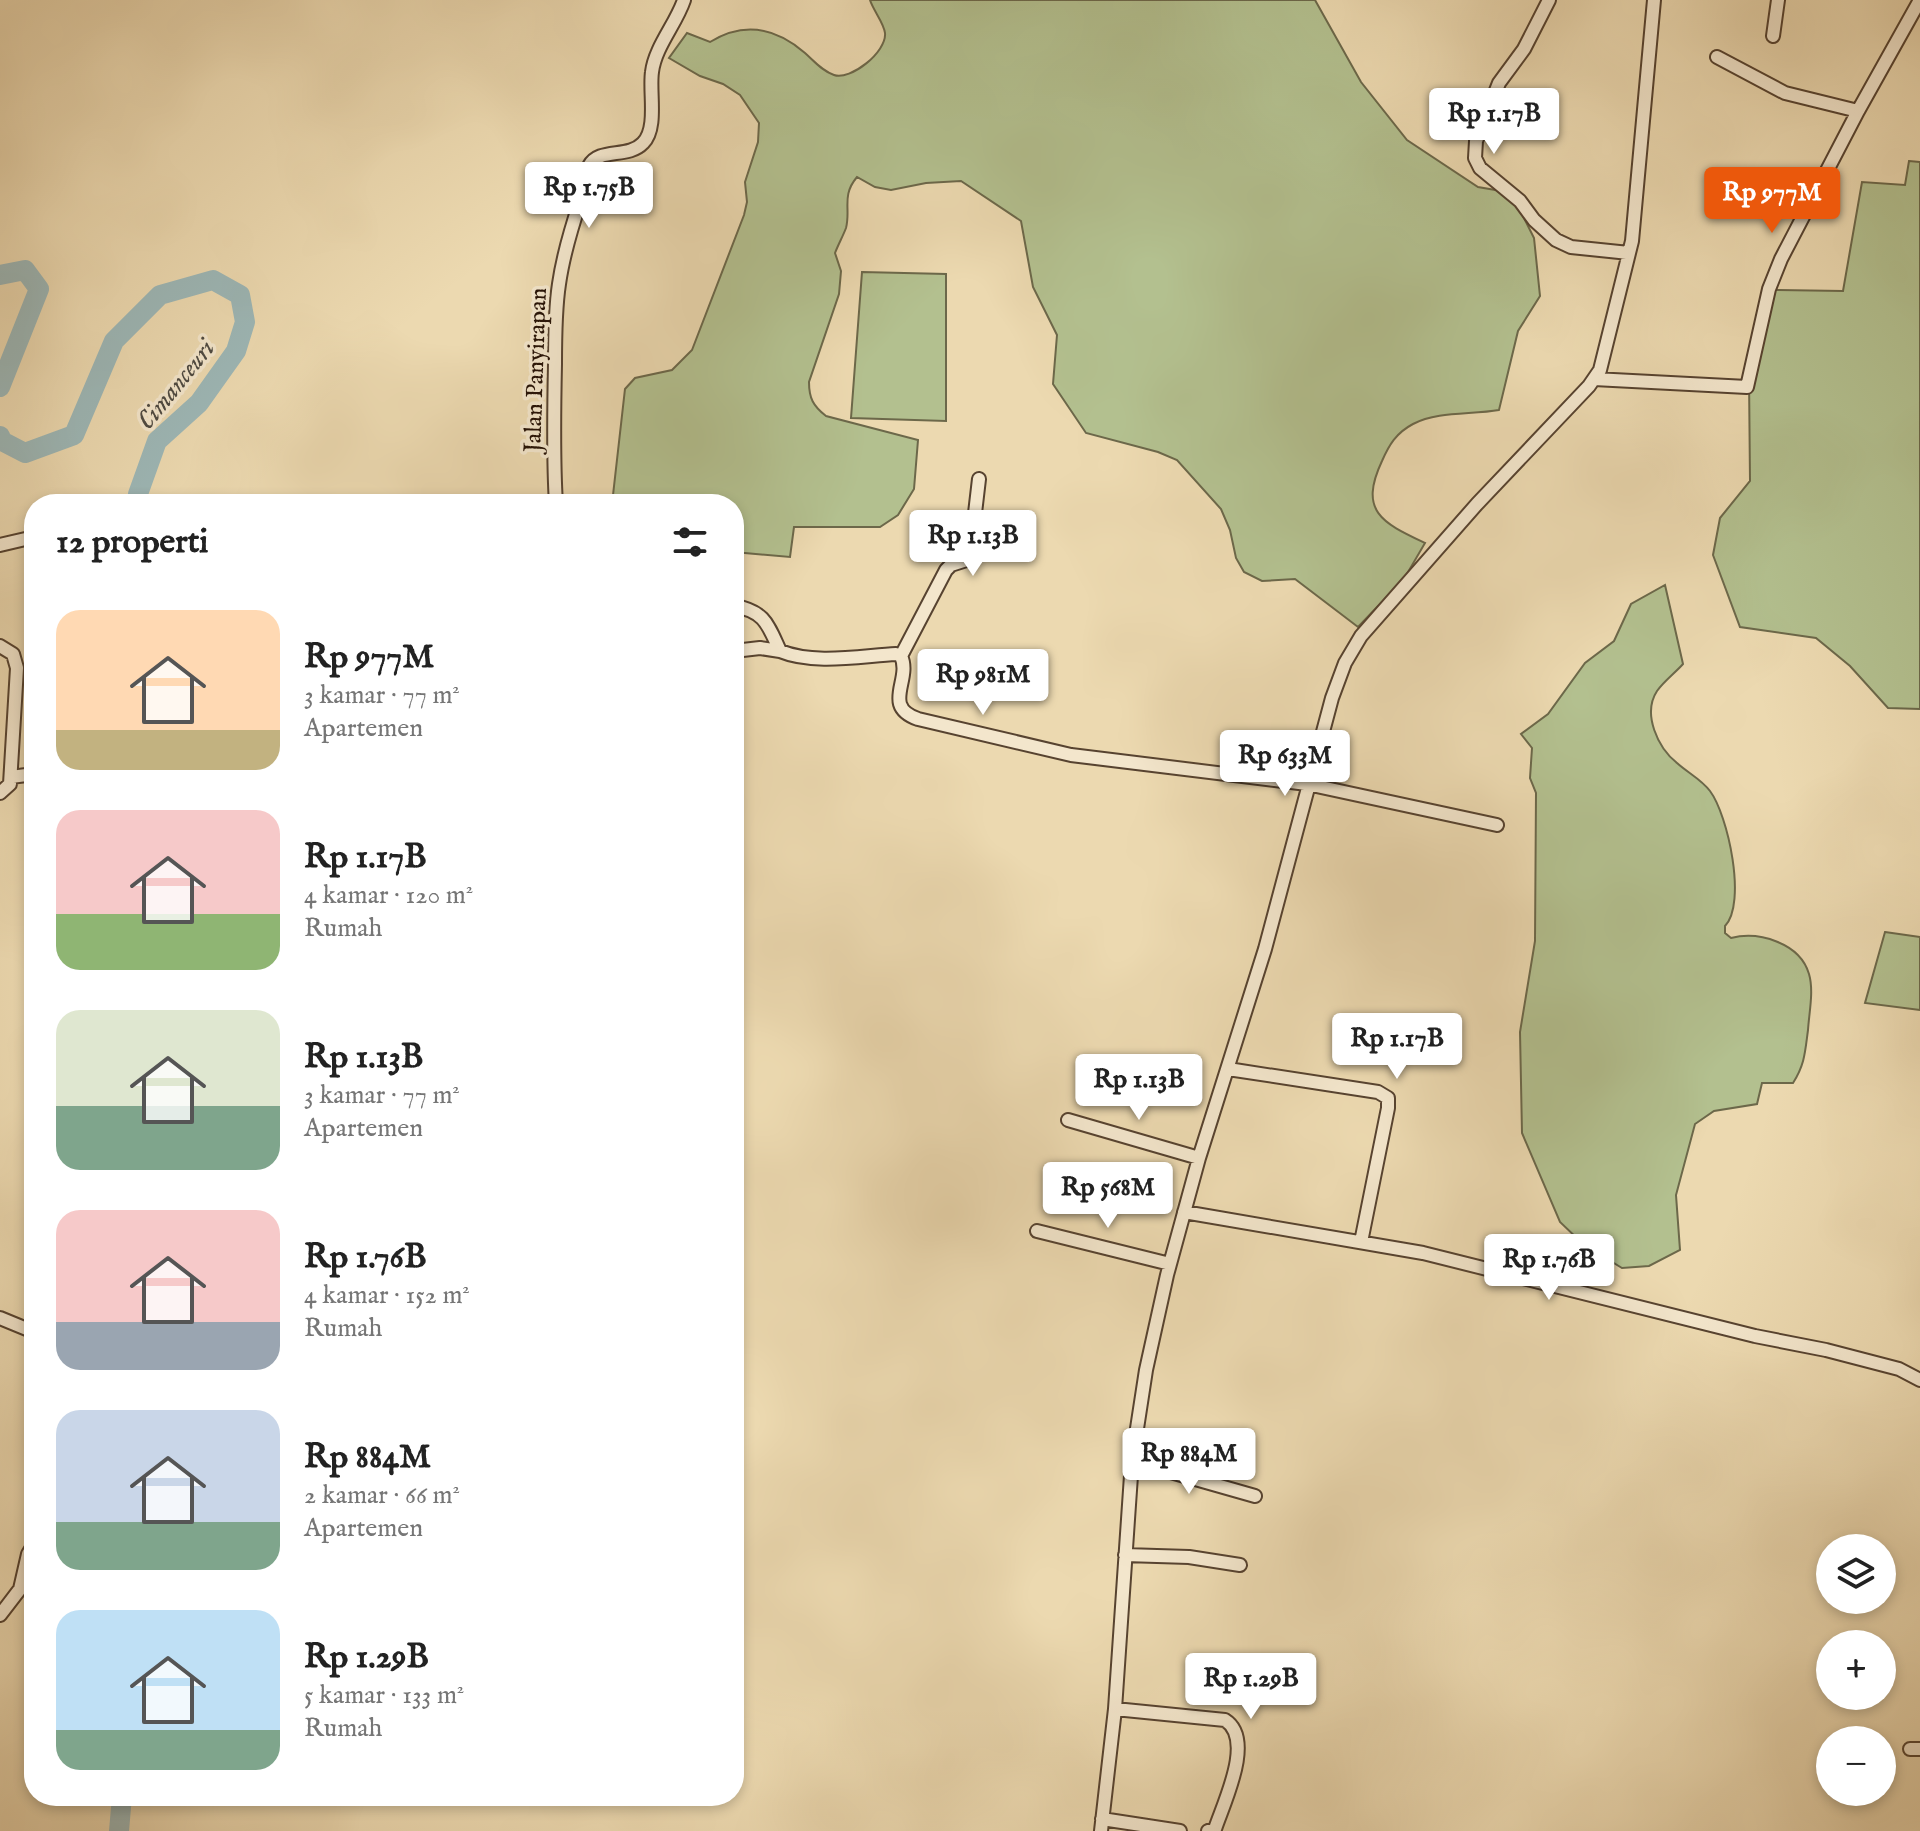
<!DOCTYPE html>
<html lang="id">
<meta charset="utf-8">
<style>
:root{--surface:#fff;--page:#f6f6f6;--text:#222;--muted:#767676;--accent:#ea580c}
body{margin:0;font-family:"IM FELL English",serif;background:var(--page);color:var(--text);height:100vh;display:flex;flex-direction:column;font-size:30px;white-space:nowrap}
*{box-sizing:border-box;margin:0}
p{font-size:26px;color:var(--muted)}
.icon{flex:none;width:44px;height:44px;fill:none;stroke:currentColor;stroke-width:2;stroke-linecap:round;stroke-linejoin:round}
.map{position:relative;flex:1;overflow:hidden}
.sheet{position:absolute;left:24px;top:494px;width:720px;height:1312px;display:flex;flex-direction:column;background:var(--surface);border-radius:32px;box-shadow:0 4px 12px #0003}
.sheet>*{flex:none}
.fabs{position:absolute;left:1816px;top:1534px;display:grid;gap:16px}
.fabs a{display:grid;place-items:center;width:80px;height:80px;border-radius:50%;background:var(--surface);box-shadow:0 4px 12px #0003;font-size:40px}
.price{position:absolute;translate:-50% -68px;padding:0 18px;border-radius:8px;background:#fff;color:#222;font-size:26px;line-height:52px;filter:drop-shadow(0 2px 4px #0008)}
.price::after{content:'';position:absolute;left:50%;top:48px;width:24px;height:18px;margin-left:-12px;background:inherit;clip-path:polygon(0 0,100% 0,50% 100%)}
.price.on{background:var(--accent);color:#fff}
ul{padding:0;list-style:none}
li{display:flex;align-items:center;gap:24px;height:200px;padding:0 32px}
li span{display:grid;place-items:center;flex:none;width:224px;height:160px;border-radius:24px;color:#555}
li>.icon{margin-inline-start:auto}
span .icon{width:96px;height:96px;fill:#fffc;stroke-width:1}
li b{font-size:34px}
h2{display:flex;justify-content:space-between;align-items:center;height:96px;padding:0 32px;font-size:34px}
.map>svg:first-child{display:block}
.green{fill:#b3c08f;stroke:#6c684a;stroke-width:2}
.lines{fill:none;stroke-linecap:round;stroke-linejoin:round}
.river{stroke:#9db7b6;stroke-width:20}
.street-casing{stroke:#574330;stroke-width:16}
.street{stroke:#f3e6cc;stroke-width:12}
.labels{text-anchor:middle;stroke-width:7;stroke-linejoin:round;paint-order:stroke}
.street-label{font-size:24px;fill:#251105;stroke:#f3e6cc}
.water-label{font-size:26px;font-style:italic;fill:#4f4b43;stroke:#f3e6cc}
</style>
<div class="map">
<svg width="1920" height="1831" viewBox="0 0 1920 1831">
<rect width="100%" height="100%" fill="#ecd9b0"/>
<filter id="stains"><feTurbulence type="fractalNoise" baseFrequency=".0025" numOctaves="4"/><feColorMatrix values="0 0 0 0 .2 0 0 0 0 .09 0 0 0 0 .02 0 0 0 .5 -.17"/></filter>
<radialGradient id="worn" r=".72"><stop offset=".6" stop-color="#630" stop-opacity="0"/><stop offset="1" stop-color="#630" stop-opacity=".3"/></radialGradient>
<path class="green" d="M 870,0 L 1315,0 L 1361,82 L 1407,140 L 1478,187 L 1501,191 L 1516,202 L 1534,238 L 1540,296 L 1518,331 L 1499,410 C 1471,415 1438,411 1413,424 C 1396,433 1389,445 1382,461 C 1358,512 1383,523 1425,543 L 1404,579 L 1358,627 L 1295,579 L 1262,581 L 1244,572 L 1236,558 L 1230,530 L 1221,509 L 1177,460 L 1158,452 L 1086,433 L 1053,384 L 1057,335 L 1033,287 L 1021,221 L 961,181 L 926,183 L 891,190 L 875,187 L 857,177 C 841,196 851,209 846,228 C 843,236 838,245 835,253 L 841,271 L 839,294 L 809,382 C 809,398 813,406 826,416 L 918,440 L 914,489 L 898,515 L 880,527 L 794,527 L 790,557 L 734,552 L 734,504 L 612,504 L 625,389 L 635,378 L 672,370 L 692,350 L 744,215 L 747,202 L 745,182 L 758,142 L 759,123 L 740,95 L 723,84 L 700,76 L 669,58 L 687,33 L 710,42 C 744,21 775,27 805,53 C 814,61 822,71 834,75 C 850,81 887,52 885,33 C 884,23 873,10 870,0 Z
M 1909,161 L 1920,162 L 1920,709 L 1888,708 L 1850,666 L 1816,638 L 1740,627 L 1713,555 L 1720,518 L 1750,481 L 1749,376 L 1773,290 L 1843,291 L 1862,182 L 1905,185 Z
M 862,272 L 946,274 L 946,421 L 851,418 Z
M 1665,585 L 1683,664 C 1675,673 1664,681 1657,691 C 1642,714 1658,748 1677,763 C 1688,773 1701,779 1710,791 C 1728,815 1747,903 1725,926 L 1725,933 L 1731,938 C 1759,931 1800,943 1809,974 C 1814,991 1809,1013 1808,1030 C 1805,1052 1805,1064 1793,1083 L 1762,1083 L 1757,1104 L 1714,1111 L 1695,1124 L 1676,1195 L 1680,1250 L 1649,1266 L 1622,1268 L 1583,1244 L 1560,1222 L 1522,1133 L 1520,1032 L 1535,941 L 1536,793 L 1530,778 L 1532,748 L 1521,734 L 1548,714 L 1585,663 L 1614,641 L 1631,604 Z
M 1885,932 L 1920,937 L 1920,1010 L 1865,1003 Z"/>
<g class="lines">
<path class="river" d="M 0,275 L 25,270 L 39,289 L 0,387
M 0,436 L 2,441 L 25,453 L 74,435 L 114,341 L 160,295 L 213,280 L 240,295 L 245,322 L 236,351 L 199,403 L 157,441 L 138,494 L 138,504
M 119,1831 L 122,1796"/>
<defs>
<path id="street" d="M 1549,0 L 1524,49 L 1499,83 L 1476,141 L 1475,158 L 1480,168 L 1520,201 L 1534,220 L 1556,240 L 1571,247 L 1629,253
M 1773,36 L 1778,0
M 1717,57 L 1785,93 L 1858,111
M 1594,379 L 1747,387 L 1769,289 L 1781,259 L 1858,111 L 1920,0
M 556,504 C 553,457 554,410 555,364 C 555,337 555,310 559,284 C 563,256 571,229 580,202 C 583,190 584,177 589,166 C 599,147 628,159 643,143 C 658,128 649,92 652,72 C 655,47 676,24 684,0
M 0,545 L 34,537
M 734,606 C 765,611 768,625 780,651 C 814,665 860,656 896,654 L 901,656 C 912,680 881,706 918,719 L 1071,755 L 1307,784 L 1497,825
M 0,646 L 13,654 L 17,668 L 10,784 L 0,793
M 734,651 L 760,648 L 780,651
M 901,656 L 946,570 L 951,565 L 973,558 L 972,539 L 979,479
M 11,777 L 34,774
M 1228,1069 L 1378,1092 L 1388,1098 L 1388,1108 L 1361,1242
M 1068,1120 L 1199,1158
M 1184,1212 L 1423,1253 L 1755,1336 L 1826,1350 L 1899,1369 L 1920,1380
M 1037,1231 L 1170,1264
M 0,1318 L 34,1332
M 1132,1461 L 1255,1496
M 1125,1555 L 1189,1557 L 1240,1565
M 0,1615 L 20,1589 L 28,1554 L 34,1544
M 1115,1709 L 1225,1720 C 1255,1739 1224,1802 1215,1829 L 1208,1831
M 1910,1749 L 1920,1749
M 1102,1819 L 1180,1831
M 1101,1831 L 1115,1709 L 1132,1461 L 1146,1370 L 1167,1275 L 1199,1158 L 1265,949 L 1332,698 L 1345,663 L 1361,636 L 1477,504 L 1589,386 L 1600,370 L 1632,241 L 1654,0"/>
</defs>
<use href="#street" class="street-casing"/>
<use href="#street" class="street"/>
</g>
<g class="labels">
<g class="street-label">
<text transform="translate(535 370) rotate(-88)" y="8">Jalan Panyirapan</text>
</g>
<g class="water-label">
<text transform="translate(175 384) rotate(-51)" y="9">Cimanceuri</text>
</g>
</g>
<rect width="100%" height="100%" filter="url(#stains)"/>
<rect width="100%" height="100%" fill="url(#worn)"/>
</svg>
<div class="fabs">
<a><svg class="icon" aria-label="layers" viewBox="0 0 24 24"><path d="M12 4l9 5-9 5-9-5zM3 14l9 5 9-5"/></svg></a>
<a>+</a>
<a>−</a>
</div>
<b class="price" style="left:1494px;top:156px">Rp 1.17B</b>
<b class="price" style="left:589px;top:230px">Rp 1.75B</b>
<b class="price on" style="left:1772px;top:235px">Rp 977M</b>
<b class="price" style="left:973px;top:578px">Rp 1.13B</b>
<b class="price" style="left:983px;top:717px">Rp 981M</b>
<b class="price" style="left:1285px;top:798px">Rp 633M</b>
<b class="price" style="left:1397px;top:1081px">Rp 1.17B</b>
<b class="price" style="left:1139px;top:1122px">Rp 1.13B</b>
<b class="price" style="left:1108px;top:1230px">Rp 568M</b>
<b class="price" style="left:1549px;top:1302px">Rp 1.76B</b>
<b class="price" style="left:1189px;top:1496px">Rp 884M</b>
<b class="price" style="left:1251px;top:1721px">Rp 1.29B</b>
<section class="sheet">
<h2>12 properti<svg class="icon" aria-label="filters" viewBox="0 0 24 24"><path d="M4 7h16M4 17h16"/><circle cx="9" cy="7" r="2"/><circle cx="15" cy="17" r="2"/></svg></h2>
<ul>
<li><span style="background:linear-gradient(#ffd9b3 75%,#c2b280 0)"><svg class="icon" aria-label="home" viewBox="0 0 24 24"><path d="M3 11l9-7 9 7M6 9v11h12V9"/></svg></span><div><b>Rp 977M</b><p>3 kamar · 77 m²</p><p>Apartemen</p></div></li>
<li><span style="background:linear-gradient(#f6c9c9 65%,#8fb573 0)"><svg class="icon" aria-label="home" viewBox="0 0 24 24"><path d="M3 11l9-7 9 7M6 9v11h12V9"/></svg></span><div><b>Rp 1.17B</b><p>4 kamar · 120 m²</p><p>Rumah</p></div></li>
<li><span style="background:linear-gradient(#dfe7d0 60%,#7fa58c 0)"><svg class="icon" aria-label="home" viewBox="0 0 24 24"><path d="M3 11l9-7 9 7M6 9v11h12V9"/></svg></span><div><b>Rp 1.13B</b><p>3 kamar · 77 m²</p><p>Apartemen</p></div></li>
<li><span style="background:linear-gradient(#f6c9c9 70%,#9aa5b1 0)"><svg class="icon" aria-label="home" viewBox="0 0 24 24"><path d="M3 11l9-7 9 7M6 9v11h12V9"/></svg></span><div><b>Rp 1.76B</b><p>4 kamar · 152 m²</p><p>Rumah</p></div></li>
<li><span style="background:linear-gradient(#c9d6e8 70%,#7fa58c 0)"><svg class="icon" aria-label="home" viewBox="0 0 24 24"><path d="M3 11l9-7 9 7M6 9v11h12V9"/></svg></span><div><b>Rp 884M</b><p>2 kamar · 66 m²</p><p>Apartemen</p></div></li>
<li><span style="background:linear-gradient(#bfe0f5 75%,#7fa58c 0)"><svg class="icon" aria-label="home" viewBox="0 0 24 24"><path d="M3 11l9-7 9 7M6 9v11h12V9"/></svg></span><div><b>Rp 1.29B</b><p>5 kamar · 133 m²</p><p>Rumah</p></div></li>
</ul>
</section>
</div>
